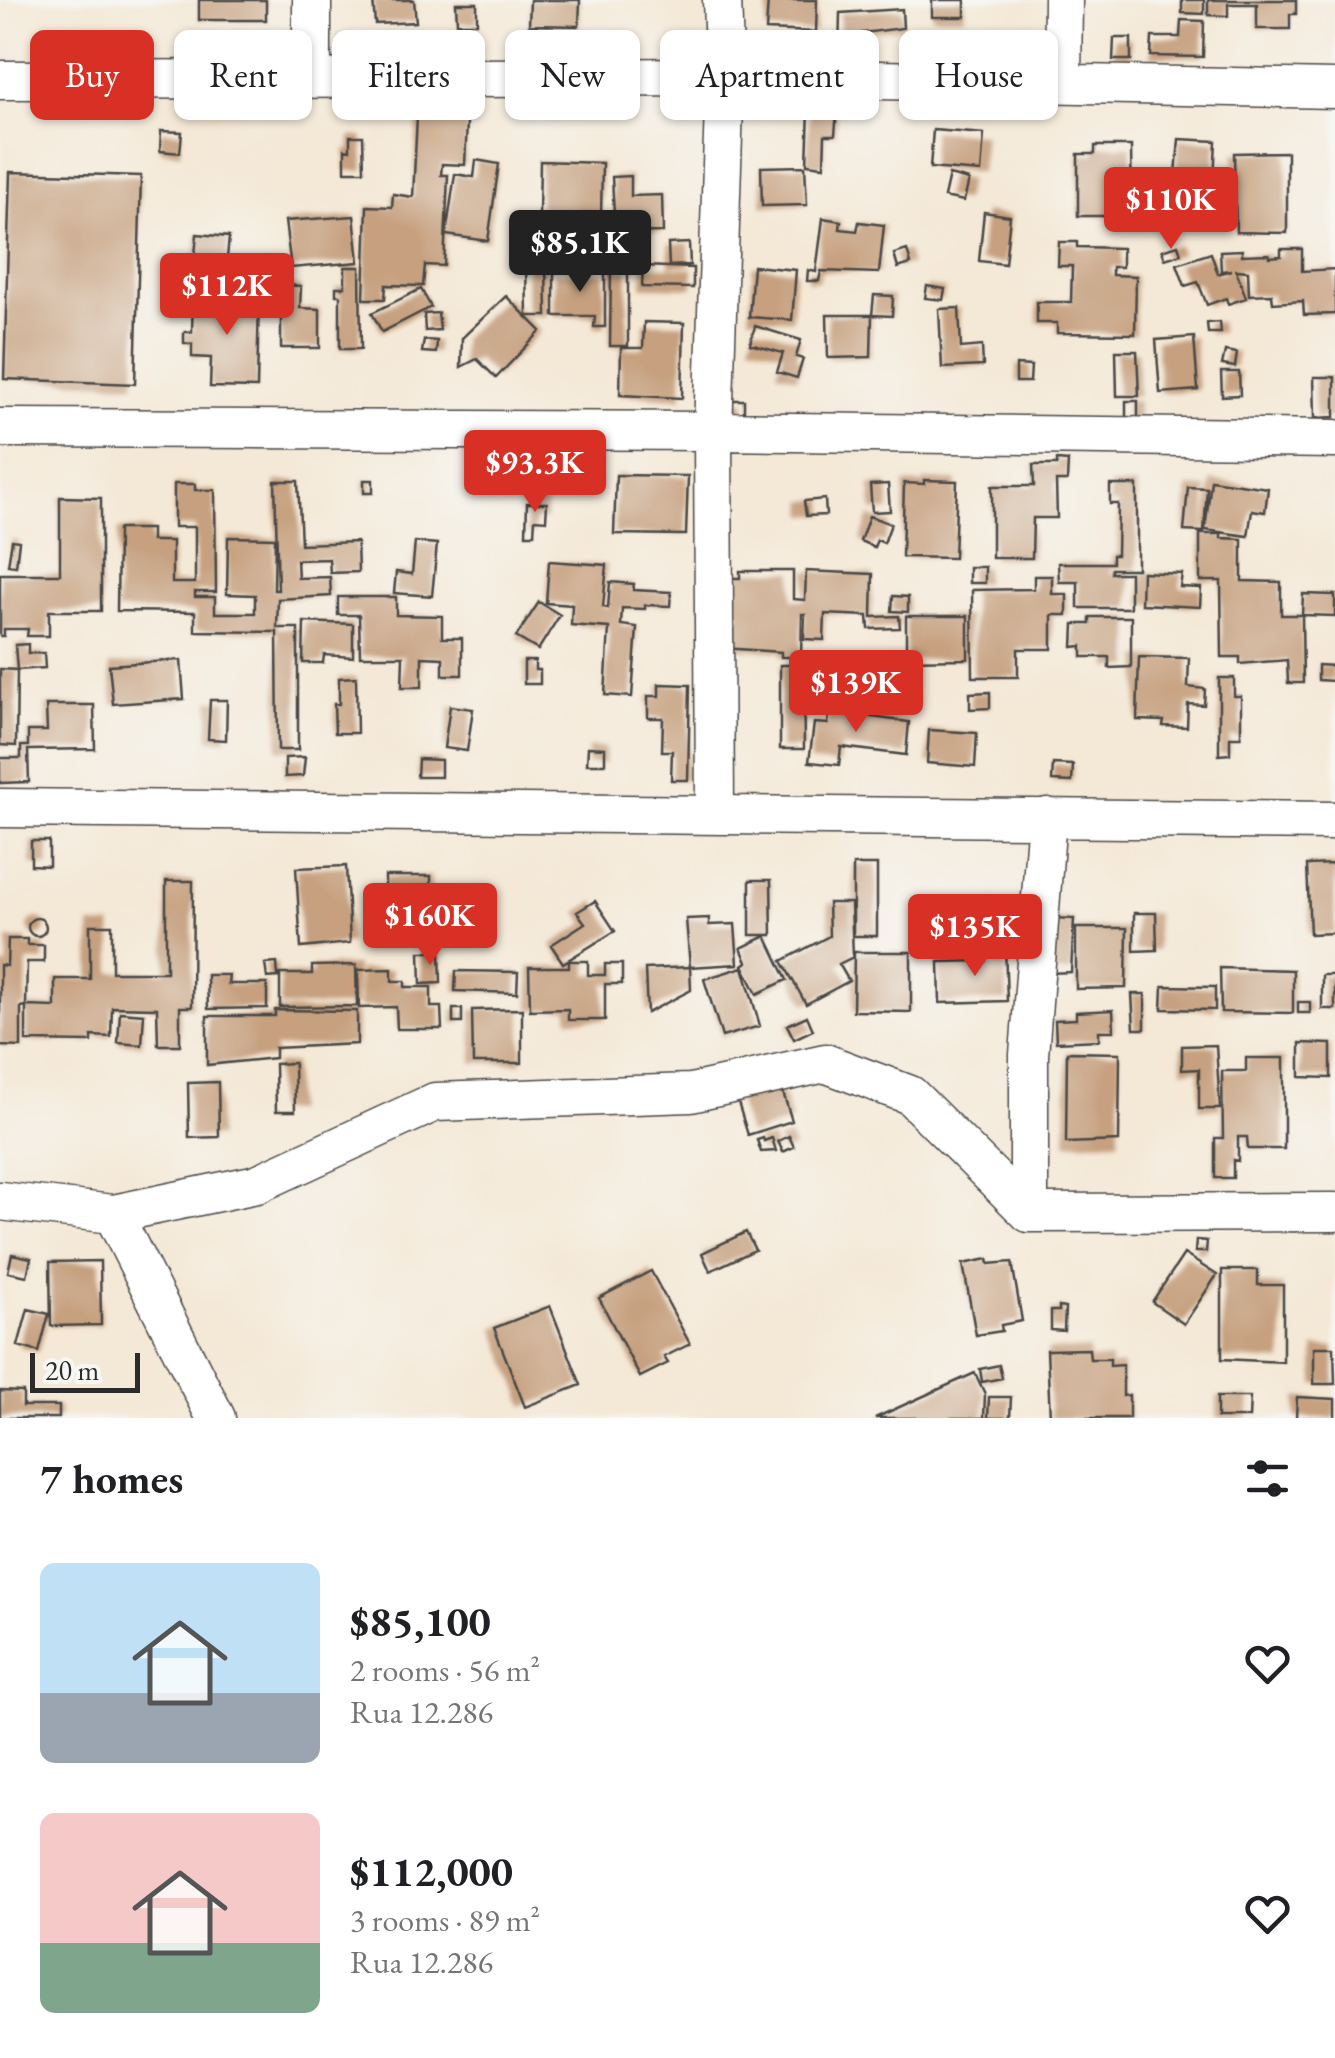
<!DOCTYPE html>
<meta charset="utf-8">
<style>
:root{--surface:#fff;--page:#f2f2f2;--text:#202124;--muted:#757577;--accent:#d93025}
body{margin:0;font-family:"EB Garamond",serif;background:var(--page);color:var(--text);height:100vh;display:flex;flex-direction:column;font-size:38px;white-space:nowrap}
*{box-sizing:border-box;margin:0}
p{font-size:32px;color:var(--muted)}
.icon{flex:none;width:55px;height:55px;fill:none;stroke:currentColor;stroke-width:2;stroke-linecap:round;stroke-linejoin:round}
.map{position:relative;height:1418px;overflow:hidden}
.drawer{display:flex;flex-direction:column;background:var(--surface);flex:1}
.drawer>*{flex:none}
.banner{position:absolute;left:30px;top:30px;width:1275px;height:90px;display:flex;gap:20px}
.scale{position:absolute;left:30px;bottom:25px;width:110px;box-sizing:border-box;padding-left:10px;border:5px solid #2b2b2b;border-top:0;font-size:28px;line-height:35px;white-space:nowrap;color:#2b2b2b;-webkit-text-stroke:8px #f6f6f2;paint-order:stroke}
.price{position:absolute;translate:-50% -85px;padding:0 22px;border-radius:10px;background:var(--accent);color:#fff;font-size:32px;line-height:65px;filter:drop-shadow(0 2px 5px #0008)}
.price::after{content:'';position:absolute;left:50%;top:60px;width:30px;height:22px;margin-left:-15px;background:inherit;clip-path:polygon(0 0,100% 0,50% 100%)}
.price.selected{background:#222;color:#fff}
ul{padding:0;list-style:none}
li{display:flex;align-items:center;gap:30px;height:250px;padding:0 40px}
li span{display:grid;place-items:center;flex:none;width:280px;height:200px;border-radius:15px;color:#555}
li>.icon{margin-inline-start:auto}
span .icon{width:120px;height:120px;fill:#fffc;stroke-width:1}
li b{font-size:42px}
h2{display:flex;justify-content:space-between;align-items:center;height:120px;padding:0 40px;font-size:42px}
.pill{padding:0 35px;border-radius:15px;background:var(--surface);box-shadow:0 2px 8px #0004;font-size:35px;line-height:90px}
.pill.selected{background:var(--accent);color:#fff}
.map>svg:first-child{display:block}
.building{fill:#c6a07f}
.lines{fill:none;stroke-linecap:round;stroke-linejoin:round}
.minor-casing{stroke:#494745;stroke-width:41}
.minor{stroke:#fff;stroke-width:38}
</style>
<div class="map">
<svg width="1335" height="1418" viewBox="0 0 1335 1418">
<rect width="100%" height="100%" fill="#f6f6f2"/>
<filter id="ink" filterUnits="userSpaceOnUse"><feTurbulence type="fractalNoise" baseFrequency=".01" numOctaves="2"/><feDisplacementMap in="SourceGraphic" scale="20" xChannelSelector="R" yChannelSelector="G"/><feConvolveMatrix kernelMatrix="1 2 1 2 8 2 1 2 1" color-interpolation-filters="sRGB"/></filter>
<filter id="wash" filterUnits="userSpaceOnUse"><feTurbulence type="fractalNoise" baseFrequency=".0048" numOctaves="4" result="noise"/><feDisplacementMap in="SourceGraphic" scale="40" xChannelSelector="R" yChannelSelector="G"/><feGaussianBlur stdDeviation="2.25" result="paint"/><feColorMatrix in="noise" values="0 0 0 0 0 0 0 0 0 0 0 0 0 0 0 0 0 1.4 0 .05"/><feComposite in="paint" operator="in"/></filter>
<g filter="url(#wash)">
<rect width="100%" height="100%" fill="#f4e8d6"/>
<g id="blocks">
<path class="building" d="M 199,0 L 266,0 L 266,20 L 199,20 Z
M 373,0 L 414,0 L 416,22 L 375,24 Z
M 530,0 L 580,0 L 579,26 L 529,25 Z
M 768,0 L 817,0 L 816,32 L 766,30 Z
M 932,0 L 965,0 L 965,17 L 932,17 Z
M 1182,0 L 1204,0 L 1204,14 L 1182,13 Z
M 1208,0 L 1296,0 L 1296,14 L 1290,14 L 1290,29 L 1257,29 L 1257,4 L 1228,4 L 1228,16 L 1208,15 Z
M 456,3 L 477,3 L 477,23 L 457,23 Z
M 902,9 L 903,28 L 862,33 L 862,56 L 839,54 L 840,13 Z
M 1181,20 L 1204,21 L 1203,57 L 1151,56 L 1152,37 L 1180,37 Z
M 1114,38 L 1131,38 L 1131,60 L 1113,60 Z
M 428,40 L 429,49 L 414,50 L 413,41 Z
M 809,109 L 837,110 L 835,135 L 825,135 L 824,166 L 807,164 Z
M 417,116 L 467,122 L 465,165 L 442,164 L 441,175 L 448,175 L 444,266 L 425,265 L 423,286 L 386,285 L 385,299 L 364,299 L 367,206 L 392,207 L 393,194 L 413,197 Z
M 933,130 L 984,134 L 981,172 L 930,168 Z
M 161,131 L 182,132 L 180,153 L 160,151 Z
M 350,136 L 363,136 L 364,171 L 345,171 L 345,149 L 350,150 Z
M 1179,139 L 1216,141 L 1213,200 L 1192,198 L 1193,175 L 1176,174 Z
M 1095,146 L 1131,146 L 1132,216 L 1078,216 L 1078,154 L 1095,154 Z
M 1287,152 L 1287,233 L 1236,232 L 1234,153 Z
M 476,160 L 499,164 L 488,241 L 446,235 L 455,174 L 474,177 Z
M 540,161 L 602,163 L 601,218 L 539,216 Z
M 805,166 L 807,205 L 762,206 L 761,167 Z
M 10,172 L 141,176 L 135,384 L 4,379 Z
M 949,175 L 969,180 L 964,201 L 944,197 Z
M 631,176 L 631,196 L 662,195 L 663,232 L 615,233 L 612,177 Z
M 984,212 L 1010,216 L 1005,264 L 979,261 Z
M 354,216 L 359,262 L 291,268 L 285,221 Z
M 823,218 L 841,221 L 840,229 L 857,231 L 859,222 L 884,225 L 879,273 L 821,271 L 819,281 L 807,281 L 808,270 L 816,272 Z
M 197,234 L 229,237 L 227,258 L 195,255 Z
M 1059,242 L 1077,242 L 1077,247 L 1122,248 L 1122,267 L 1112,267 L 1112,275 L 1136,276 L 1135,334 L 1057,333 L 1057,323 L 1037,323 L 1037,302 L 1071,302 L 1072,266 L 1058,266 Z
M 689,243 L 690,265 L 669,266 L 668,244 Z
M 1178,245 L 1181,254 L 1165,259 L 1162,250 Z
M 1281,249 L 1302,249 L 1302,271 L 1335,269 L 1335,314 L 1304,315 L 1303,301 L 1273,303 L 1272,294 L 1249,295 L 1248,271 L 1236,270 L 1246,298 L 1228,304 L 1226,298 L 1207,305 L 1198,282 L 1185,286 L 1177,264 L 1211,253 L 1218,274 L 1231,270 L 1221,271 L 1220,251 L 1242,250 L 1242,255 L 1269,254 L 1269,257 L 1281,256 Z
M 907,250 L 911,264 L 898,268 L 894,254 Z
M 596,252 L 607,253 L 606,264 L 595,264 Z
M 526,265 L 546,265 L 547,316 L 527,316 Z
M 643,266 L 693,268 L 693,288 L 642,287 Z
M 753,266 L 796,270 L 792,320 L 749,317 Z
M 345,267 L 360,267 L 361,349 L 340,349 L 340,295 L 336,295 L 336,287 L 345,287 Z
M 611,269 L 628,269 L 628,346 L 610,346 Z
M 554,272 L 605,272 L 605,327 L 594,327 L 595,316 L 554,316 Z
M 281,285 L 301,286 L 300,308 L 320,309 L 320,348 L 281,348 Z
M 927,286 L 945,289 L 943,300 L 925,298 Z
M 421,289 L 431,307 L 382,332 L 372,313 Z
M 193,295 L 259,297 L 257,388 L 210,387 L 211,358 L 192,357 L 192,344 L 184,343 L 184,332 L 192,332 Z
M 874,295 L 893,296 L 892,316 L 872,315 Z
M 506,296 L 541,331 L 496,378 L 477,359 L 461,367 L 462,338 Z
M 959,308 L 961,348 L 982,346 L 983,366 L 942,368 L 939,309 Z
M 438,313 L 440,330 L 425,331 L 424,314 Z
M 827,315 L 872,315 L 871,357 L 828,358 Z
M 644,322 L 684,323 L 682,398 L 620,395 L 621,348 L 643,348 Z
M 1220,322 L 1221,333 L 1208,333 L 1207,323 Z
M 755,326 L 801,340 L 796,357 L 803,359 L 797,378 L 777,372 L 783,353 L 750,344 Z
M 1194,337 L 1198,390 L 1160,393 L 1156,340 Z
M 424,340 L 437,341 L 436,353 L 422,352 Z
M 1116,351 L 1137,351 L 1139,396 L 1117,396 Z
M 1225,351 L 1237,353 L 1235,367 L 1222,365 Z
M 1016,365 L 1031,366 L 1030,382 L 1016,382 Z
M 1221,372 L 1239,372 L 1240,395 L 1222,396 Z
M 1314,377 L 1335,377 L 1335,417 L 1315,418 Z
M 725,400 L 744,400 L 744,415 L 726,415 Z
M 1126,401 L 1138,401 L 1138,421 L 1126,421 Z
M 1057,460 L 1068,461 L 1067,481 L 1056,481 L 1057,518 L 1033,518 L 1032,558 L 992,558 L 992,486 L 1034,486 L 1033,465 L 1057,465 Z
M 616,475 L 688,476 L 686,535 L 614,534 Z
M 364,480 L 373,480 L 373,493 L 364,493 Z
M 924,480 L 957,481 L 954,558 L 902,557 L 904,483 L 924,484 Z
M 1211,480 L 1268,488 L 1265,512 L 1252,510 L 1248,536 L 1205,530 Z
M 275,481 L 298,481 L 301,544 L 357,542 L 358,572 L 330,573 L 329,559 L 297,560 L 298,578 L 330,577 L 331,596 L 278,599 L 277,628 L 298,628 L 298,750 L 278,750 L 277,632 L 195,631 L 195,612 L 117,611 L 118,529 L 151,529 L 151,541 L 172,541 L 172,583 L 195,583 L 195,527 L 174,527 L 174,484 L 195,484 L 195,490 L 215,490 L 216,592 L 195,592 L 195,597 L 215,597 L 215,613 L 255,613 L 255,595 L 227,594 L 228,537 L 275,538 L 274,590 L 278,590 Z
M 888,484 L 890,511 L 872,512 L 870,485 Z
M 1110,485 L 1137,485 L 1137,569 L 1111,569 L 1111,573 L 1130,573 L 1130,608 L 1078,608 L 1078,582 L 1059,582 L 1058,563 L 1112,563 L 1112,555 L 1117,555 L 1118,504 L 1110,504 Z
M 1188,487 L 1207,488 L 1204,532 L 1184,531 Z
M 60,497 L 101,498 L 101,611 L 49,611 L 49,636 L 27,636 L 28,629 L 4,629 L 4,636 L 0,636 L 0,574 L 60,574 Z
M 825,499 L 826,515 L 806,516 L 804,501 Z
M 527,503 L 547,503 L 546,520 L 535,519 L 534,534 L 526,534 Z
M 869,516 L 891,524 L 884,543 L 877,540 L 874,547 L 860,541 Z
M 1200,534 L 1221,534 L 1221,538 L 1242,539 L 1242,581 L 1281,582 L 1281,615 L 1302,615 L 1303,683 L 1288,683 L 1287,660 L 1240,664 L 1240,657 L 1222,657 L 1221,581 L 1200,581 Z
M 12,540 L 19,541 L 16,566 L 8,565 Z
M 415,542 L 437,544 L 432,596 L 394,593 L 396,572 L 412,574 Z
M 549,561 L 607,565 L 603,607 L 608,608 L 610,582 L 634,584 L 633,590 L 671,592 L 670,606 L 645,605 L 645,609 L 622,608 L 621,625 L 637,627 L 632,697 L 605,695 L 609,628 L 571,625 L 572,605 L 546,603 Z
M 969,567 L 985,567 L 985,583 L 969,583 Z
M 740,571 L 793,571 L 793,599 L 805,600 L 806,571 L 873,574 L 872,617 L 899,616 L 900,628 L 869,629 L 868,616 L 825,614 L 824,640 L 804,639 L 805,614 L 802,614 L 801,657 L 781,657 L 781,652 L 723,648 L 724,578 L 740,578 Z
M 1142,572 L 1182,574 L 1180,587 L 1201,588 L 1200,607 L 1141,604 Z
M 1034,576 L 1052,576 L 1052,594 L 1067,594 L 1067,615 L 1052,615 L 1052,649 L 1018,649 L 1018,677 L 973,677 L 972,590 L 1034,589 Z
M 1303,594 L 1335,595 L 1335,616 L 1302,615 Z
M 893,596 L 908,597 L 908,612 L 892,611 Z
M 338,597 L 396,597 L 396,615 L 442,616 L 442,638 L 462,638 L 462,675 L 443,675 L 443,658 L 422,657 L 422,687 L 402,687 L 403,656 L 360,656 L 359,615 L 338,615 Z
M 539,602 L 560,615 L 538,650 L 516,637 Z
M 906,616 L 968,616 L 968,659 L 906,660 Z
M 1090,617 L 1131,617 L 1131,667 L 1109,668 L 1109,657 L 1082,657 L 1082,646 L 1073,647 L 1074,624 L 1090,624 Z
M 304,622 L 353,624 L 353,657 L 324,655 L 323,663 L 303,663 Z
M 28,644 L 28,653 L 44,653 L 45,668 L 17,670 L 15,645 Z
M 1139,657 L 1189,658 L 1188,687 L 1205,689 L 1204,705 L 1188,704 L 1187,727 L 1163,726 L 1164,721 L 1137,720 Z
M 181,660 L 184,699 L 113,704 L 109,665 Z
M 524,661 L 535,661 L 535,670 L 540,670 L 540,684 L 524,684 Z
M 780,665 L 803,665 L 804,749 L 780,749 Z
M 1318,665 L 1334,666 L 1333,681 L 1318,680 Z
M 0,669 L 17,670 L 16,746 L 0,745 Z
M 356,677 L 357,733 L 335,733 L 334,704 L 339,704 L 339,678 Z
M 1219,678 L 1234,678 L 1234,696 L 1241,696 L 1241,737 L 1230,737 L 1230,754 L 1219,755 Z
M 659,684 L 690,685 L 688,780 L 671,780 L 672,751 L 662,751 L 663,718 L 648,718 L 648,696 L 659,696 Z
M 990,692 L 990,708 L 970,709 L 970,693 Z
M 210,700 L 227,700 L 226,740 L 208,739 Z
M 46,705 L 94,705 L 95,749 L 28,750 L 29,782 L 0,783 L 0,758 L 21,758 L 21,746 L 28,746 L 28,731 L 47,731 Z
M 830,705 L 872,710 L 871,717 L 909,722 L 906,755 L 841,747 L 839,765 L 809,762 L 814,723 L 828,724 Z
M 450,706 L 473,709 L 467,751 L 444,748 Z
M 929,730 L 977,733 L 975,767 L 927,763 Z
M 588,747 L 605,748 L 605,764 L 587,764 Z
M 305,757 L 303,776 L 285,777 L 285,758 Z
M 418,759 L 441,760 L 441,777 L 417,777 Z
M 1053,764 L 1073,765 L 1072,782 L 1052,781 Z
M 31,841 L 49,841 L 49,866 L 31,865 Z
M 1335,864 L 1335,933 L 1310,934 L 1307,865 Z
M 853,865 L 877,865 L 877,936 L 853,936 Z
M 346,866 L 350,943 L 301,948 L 296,868 Z
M 385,876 L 431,876 L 431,937 L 385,937 Z
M 750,880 L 771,880 L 772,935 L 750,935 Z
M 166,881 L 193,881 L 192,1007 L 180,1007 L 180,1045 L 158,1045 L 157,1008 L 112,1007 L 111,1037 L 92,1036 L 92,1042 L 26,1041 L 26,1006 L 55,1007 L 55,979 L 90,979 L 90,925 L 112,925 L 112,972 L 166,972 Z
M 595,901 L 615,931 L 563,963 L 551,945 L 585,923 L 577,912 Z
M 828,903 L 851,903 L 853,957 L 839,964 L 849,981 L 806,1004 L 782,961 L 829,936 Z
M 1134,913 L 1156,913 L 1157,950 L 1134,951 Z
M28 927a9 9 0 1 1 18 0a9 9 0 1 1-18 0Z
M 709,918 L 709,925 L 735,924 L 738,964 L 690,967 L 686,919 Z
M 1053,918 L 1074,919 L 1071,972 L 1051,973 Z
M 1076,928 L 1127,928 L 1126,988 L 1076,989 Z
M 766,936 L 787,980 L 757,994 L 743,965 L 747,962 L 741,948 Z
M 8,939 L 27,939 L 27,945 L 44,945 L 44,962 L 27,962 L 26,1006 L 21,1007 L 21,1047 L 0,1046 L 0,965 L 7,966 Z
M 986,946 L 1005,946 L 1007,1001 L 940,1003 L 939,962 L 986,961 Z
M 420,952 L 440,952 L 441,983 L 421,984 Z
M 854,952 L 911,952 L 911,1012 L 853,1011 Z
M 569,961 L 588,961 L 588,975 L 605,975 L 605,964 L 622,964 L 622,984 L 605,984 L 605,1020 L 568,1020 L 568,1009 L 530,1010 L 529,967 L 569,967 Z
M 277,963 L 278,977 L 267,978 L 265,964 Z
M 356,965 L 357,1006 L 280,1007 L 280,974 L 312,974 L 312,966 Z
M 690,967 L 691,990 L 647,1013 L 645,969 Z
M 743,967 L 760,1026 L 722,1037 L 704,979 Z
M 1220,968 L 1293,970 L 1293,1013 L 1221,1012 Z
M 392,969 L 392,981 L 405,981 L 405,987 L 431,987 L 431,1007 L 441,1007 L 442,1029 L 397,1029 L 396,1007 L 359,1008 L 358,970 Z
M 456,971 L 518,972 L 517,993 L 455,991 Z
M 207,975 L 229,975 L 228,984 L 267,984 L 267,1008 L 208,1009 Z
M 1322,975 L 1335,975 L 1335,1009 L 1322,1009 Z
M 1163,986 L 1215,987 L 1215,1010 L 1162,1009 Z
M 1132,994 L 1145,994 L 1145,1029 L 1134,1029 Z
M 1298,1002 L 1310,1002 L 1310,1013 L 1298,1013 Z
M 453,1009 L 462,1009 L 462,1023 L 453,1023 Z
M 522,1009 L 522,1063 L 473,1063 L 472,1010 Z
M 275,1010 L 357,1011 L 357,1044 L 275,1048 L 275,1058 L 207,1065 L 207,1016 L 275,1016 Z
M 1113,1010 L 1114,1031 L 1099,1031 L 1099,1040 L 1056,1042 L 1055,1020 L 1076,1019 L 1076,1012 Z
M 120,1012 L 144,1014 L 142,1045 L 118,1043 Z
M 807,1016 L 813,1030 L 794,1039 L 787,1025 Z
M 1300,1043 L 1331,1044 L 1331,1078 L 1300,1077 Z
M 1216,1045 L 1220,1109 L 1199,1109 L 1199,1069 L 1182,1070 L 1182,1046 Z
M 1067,1052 L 1120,1053 L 1119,1141 L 1066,1143 Z
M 1246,1058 L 1284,1058 L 1284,1149 L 1248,1149 L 1247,1137 L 1238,1137 L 1238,1161 L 1233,1160 L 1233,1178 L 1215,1178 L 1215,1138 L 1223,1138 L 1222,1071 L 1246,1071 Z
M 294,1063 L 295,1111 L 276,1111 L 275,1064 Z
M 218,1082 L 219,1137 L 189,1138 L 188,1083 Z
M 780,1083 L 792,1121 L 748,1135 L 736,1096 Z
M 789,1136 L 794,1147 L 783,1152 L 778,1141 Z
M 763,1138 L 764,1141 L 772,1138 L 776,1151 L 761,1152 L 757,1140 Z
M 746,1232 L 755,1250 L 710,1271 L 702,1253 Z
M 1196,1240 L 1207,1241 L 1206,1252 L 1195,1252 Z
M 12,1254 L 31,1258 L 27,1276 L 8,1272 Z
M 1184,1254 L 1217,1275 L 1184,1324 L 1152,1302 Z
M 988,1259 L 989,1264 L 1012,1262 L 1022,1321 L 1001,1325 L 1002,1331 L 976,1335 L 963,1264 Z
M 100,1261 L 101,1325 L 51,1326 L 50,1262 Z
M 1222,1270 L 1258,1270 L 1258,1285 L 1283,1285 L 1283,1362 L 1222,1359 Z
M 651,1271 L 690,1344 L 664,1357 L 668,1363 L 640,1377 L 599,1298 Z
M 550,1306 L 581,1385 L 525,1407 L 494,1328 Z
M 1059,1307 L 1065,1308 L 1064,1331 L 1051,1330 L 1051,1311 L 1059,1311 Z
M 28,1309 L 49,1314 L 39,1352 L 18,1346 Z
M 1314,1347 L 1334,1347 L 1335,1384 L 1314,1384 Z
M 1089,1349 L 1090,1359 L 1110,1359 L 1110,1366 L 1123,1365 L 1123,1396 L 1129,1395 L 1129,1418 L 1050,1418 L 1047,1350 Z
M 999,1365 L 1002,1378 L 982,1382 L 980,1369 Z
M 975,1373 L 985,1394 L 984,1418 L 875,1418 Z
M 0,1391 L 23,1392 L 23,1406 L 59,1406 L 59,1418 L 0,1418 Z
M 989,1397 L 1011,1397 L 1010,1418 L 988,1418 Z
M 1217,1397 L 1250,1397 L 1249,1418 L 1217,1418 Z
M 1297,1397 L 1335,1399 L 1335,1418 L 1296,1418 Z"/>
</g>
</g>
<g filter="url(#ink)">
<use href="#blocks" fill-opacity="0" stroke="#494745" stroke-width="2.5"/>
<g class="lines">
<defs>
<path id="minor" d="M 312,77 L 312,0
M 0,80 L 725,77 L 1335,89
M 1062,82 L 1063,0
M 0,428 L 713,431 L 1335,439
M 0,808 L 1335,821
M 715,814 L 713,431 L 725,77 L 722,0
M 0,1201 L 113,1214 L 257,1184 L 435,1102 L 691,1093 L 825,1063 L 910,1095 L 1029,1213 L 1335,1212
M 1029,1213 L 1029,1055 L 1047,817
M 113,1214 L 216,1418"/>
</defs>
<use href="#minor" class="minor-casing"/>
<use href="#minor" class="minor"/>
</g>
</g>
</svg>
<div class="scale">20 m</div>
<b class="price" style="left:1171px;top:252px">$110K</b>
<b class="price selected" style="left:580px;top:295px">$85.1K</b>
<b class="price" style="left:227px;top:338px">$112K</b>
<b class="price" style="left:535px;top:515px">$93.3K</b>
<b class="price" style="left:856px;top:735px">$139K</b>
<b class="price" style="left:430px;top:968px">$160K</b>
<b class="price" style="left:975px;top:979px">$135K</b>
<div class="banner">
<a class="pill selected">Buy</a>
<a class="pill">Rent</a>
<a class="pill">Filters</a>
<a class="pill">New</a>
<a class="pill">Apartment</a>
<a class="pill">House</a>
</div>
</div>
<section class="drawer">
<h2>7 homes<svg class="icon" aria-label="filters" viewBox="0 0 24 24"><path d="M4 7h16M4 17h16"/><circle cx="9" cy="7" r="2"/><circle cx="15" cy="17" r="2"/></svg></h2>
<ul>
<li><span style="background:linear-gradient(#bfe0f5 65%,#9aa5b1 0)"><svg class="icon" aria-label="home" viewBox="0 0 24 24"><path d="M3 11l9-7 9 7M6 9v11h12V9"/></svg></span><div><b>$85,100</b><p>2 rooms · 56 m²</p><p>Rua 12.286</p></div><svg class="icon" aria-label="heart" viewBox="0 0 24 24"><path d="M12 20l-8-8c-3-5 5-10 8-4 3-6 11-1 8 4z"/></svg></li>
<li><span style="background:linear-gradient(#f6c9c9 65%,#7fa58c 0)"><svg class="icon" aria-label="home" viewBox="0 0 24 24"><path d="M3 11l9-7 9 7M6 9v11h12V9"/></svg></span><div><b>$112,000</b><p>3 rooms · 89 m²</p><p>Rua 12.286</p></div><svg class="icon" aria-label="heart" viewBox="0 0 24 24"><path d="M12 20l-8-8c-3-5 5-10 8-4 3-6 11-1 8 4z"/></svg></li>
</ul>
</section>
